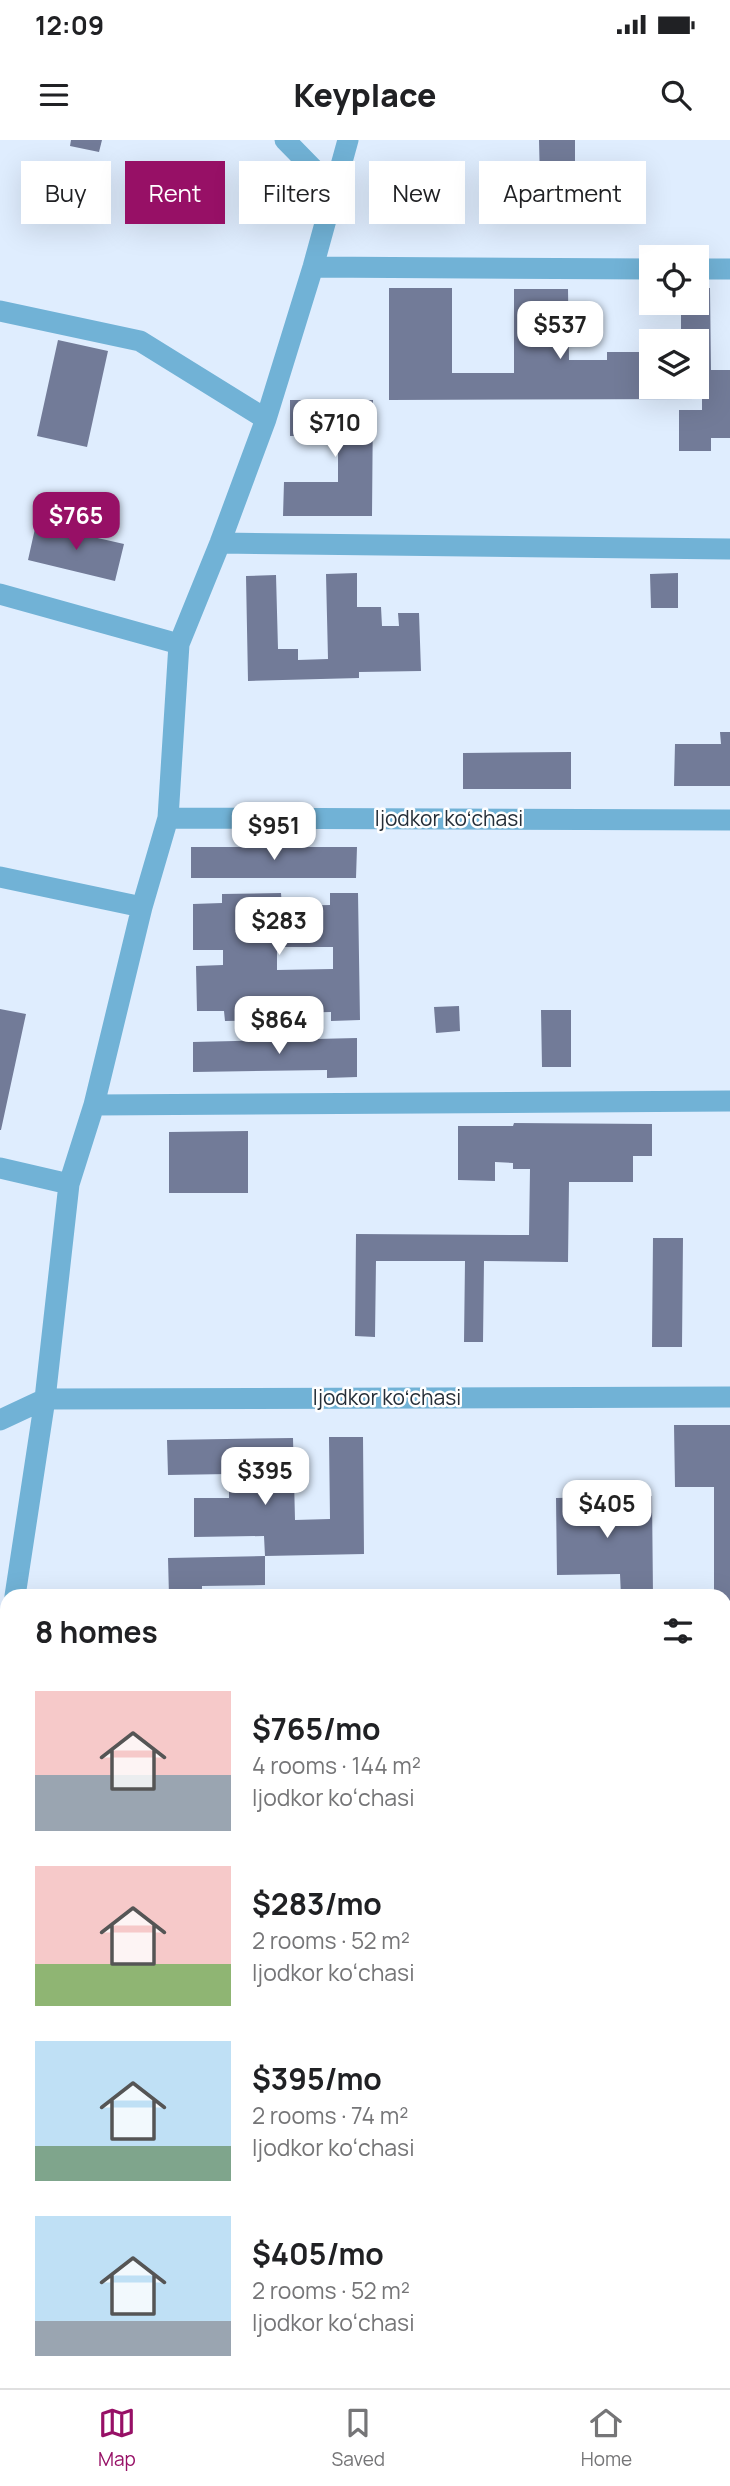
<!DOCTYPE html>
<meta charset="utf-8">
<style>
:root{--surface:#fff;--page:#f2f2f2;--text:#202124;--muted:#757577;--line:#e0e0e0;--accent:#971066}
body{margin:0;font-family:Manrope,sans-serif;background:var(--page);color:var(--text);height:100vh;display:flex;flex-direction:column;font-size:26px;white-space:nowrap}
*{box-sizing:border-box;margin:0}
p{font-size:23px;color:var(--muted)}
.icon{flex:none;width:38px;height:38px;fill:none;stroke:currentColor;stroke-width:2;stroke-linecap:round;stroke-linejoin:round}
.map{position:relative;flex:1;overflow:hidden}
.drawer{position:absolute;left:0px;top:1449px;width:732px;height:800px;display:flex;flex-direction:column;background:var(--surface);border-radius:21px 21px 0 0;box-shadow:0 7px 28px #0002}
.drawer>*{flex:none}
.guide{position:absolute;left:21px;top:21px;width:690px;height:63px;display:flex;gap:14px}
.tools{position:absolute;left:639px;top:105px;display:grid;gap:14px}
.tools a{display:grid;place-items:center;width:70px;height:70px;border-radius:0px;background:var(--surface);box-shadow:0 7px 28px #0002;font-size:35px}
.price{position:absolute;translate:-50% -60px;padding:0 16px;border-radius:14px;background:#fff;color:#222;font-size:23px;line-height:46px;filter:drop-shadow(0 2px 4px #0008)}
.price::after{content:'';position:absolute;left:50%;top:42px;width:21px;height:16px;margin-left:-10px;background:inherit;clip-path:polygon(0 0,100% 0,50% 100%)}
.price.active{background:var(--accent);color:#fff}
ul{padding:0;list-style:none}
li{display:flex;align-items:center;gap:21px;height:175px;padding:0 35px}
li span{display:grid;place-items:center;flex:none;width:196px;height:140px;border-radius:0px;color:#555}
li>.icon{margin-inline-start:auto}
span .icon{width:84px;height:84px;fill:#fffc;stroke-width:1}
li b{font-size:30px}
h2{display:flex;justify-content:space-between;align-items:center;height:84px;padding:0 35px;font-size:30px}
.tag{padding:0 24px;border-radius:0px;background:var(--surface);box-shadow:0 7px 28px #0002;font-size:24px;line-height:63px}
.tag.active{background:var(--accent);color:#fff}
.status{display:flex;justify-content:space-between;align-items:center;height:49px;padding:0 35px;background:var(--surface);direction:ltr}
.status svg{height:19px;fill:currentColor}
header{display:flex;justify-content:space-between;align-items:center;height:91px;padding:0 35px;background:var(--surface);font-size:32px;font-weight:800}
.tabs{display:flex;justify-content:space-around;align-items:center;height:98px;border-top:2px solid var(--line);background:var(--surface);font-size:19px;color:var(--muted)}
.tabs a{display:grid;justify-items:center;gap:4px}
.tabs .active{color:var(--accent)}
.map>svg:first-child{display:block}
.building{fill:#727b98;fill-rule:evenodd}
.lines{fill:none;stroke-linecap:round;stroke-linejoin:round}
.minor{stroke:#71b2d6;stroke-width:21}
.labels{text-anchor:middle;stroke-width:5;stroke-linejoin:round;paint-order:stroke}
.street-label{font-size:21px;fill:#252e38;stroke:#fff}
</style>
<div class="status"><b>12:09</b><svg viewBox="0 0 49 12"><path d="M0 12V9h3v3zM5 12V6h3v6zM10 12V3h3v9zM15 12V0h3v12zM26 1h20v11H26zM47 4h2v5h-2z"/></svg></div>
<header><svg class="icon" aria-label="menu" viewBox="0 0 24 24"><path d="M4 6h16M4 12h16M4 18h16"/></svg>Keyplace<svg class="icon" aria-label="search" viewBox="0 0 24 24"><circle cx="10" cy="10" r="6"/><path d="M15 15l6 6"/></svg></header>
<div class="map">
<svg width="730" height="2248" viewBox="0 0 730 2248">
<rect width="100%" height="100%" fill="#dfedfe"/>
<path class="building" d="M 71,0 L 102,0 L 99,12 L 70,6 Z
M 539,0 L 575,0 L 575,42 L 540,43 Z
M 389,148 L 452,148 L 452,233 L 514,233 L 514,149 L 568,149 L 569,220 L 607,220 L 607,212 L 645,212 L 645,196 L 681,196 L 681,163 L 696,163 L 696,148 L 710,148 L 711,230 L 730,230 L 730,298 L 711,298 L 711,311 L 679,311 L 679,270 L 702,270 L 702,259 L 389,260 ZM 651,201 L 696,201 L 696,247 L 651,247 Z
M 58,200 L 108,211 L 87,307 L 37,296 Z
M 290,260 L 373,260 L 372,376 L 283,376 L 284,342 L 338,342 L 338,296 L 290,296 Z
M 36,384 L 124,404 L 115,441 L 28,420 Z
M 357,433 L 357,467 L 381,467 L 382,486 L 399,486 L 398,473 L 419,473 L 421,531 L 359,532 L 359,538 L 248,541 L 246,436 L 276,435 L 278,509 L 298,509 L 298,520 L 328,519 L 326,434 Z
M 678,433 L 678,468 L 651,468 L 650,434 Z
M 720,592 L 730,592 L 730,646 L 674,646 L 675,604 L 721,604 Z
M 571,612 L 571,649 L 463,649 L 463,613 Z
M 191,707 L 357,707 L 356,738 L 191,738 Z
M 281,753 L 282,766 L 330,765 L 330,753 L 358,753 L 360,880 L 331,881 L 331,872 L 280,873 L 281,880 L 225,881 L 224,871 L 197,871 L 196,826 L 223,825 L 223,810 L 193,810 L 193,764 L 222,763 L 222,754 ZM 277,807 L 333,807 L 333,829 L 277,830 Z
M 459,866 L 460,891 L 436,893 L 434,867 Z
M 0,869 L 26,874 L 1,990 L 0,990 Z
M 541,870 L 571,870 L 571,927 L 542,927 Z
M 357,898 L 357,937 L 327,938 L 327,930 L 193,932 L 193,902 Z
M 514,983 L 652,984 L 652,1016 L 633,1016 L 633,1042 L 569,1042 L 568,1122 L 484,1121 L 483,1202 L 464,1202 L 465,1121 L 376,1121 L 375,1197 L 355,1196 L 356,1094 L 529,1095 L 530,1029 L 513,1029 L 513,1023 L 495,1022 L 495,1041 L 458,1040 L 458,986 L 513,986 Z
M 248,991 L 248,1053 L 169,1053 L 169,992 Z
M 653,1098 L 683,1098 L 682,1207 L 652,1207 Z
M 674,1285 L 730,1285 L 730,1532 L 724,1532 L 724,1456 L 714,1456 L 714,1347 L 675,1347 Z
M 329,1297 L 363,1297 L 364,1414 L 265,1416 L 265,1445 L 202,1446 L 202,1456 L 169,1456 L 168,1418 L 265,1416 L 264,1396 L 194,1397 L 194,1358 L 229,1358 L 229,1334 L 168,1335 L 167,1300 L 293,1298 L 295,1380 L 330,1379 Z
M 652,1356 L 653,1456 L 621,1456 L 620,1434 L 557,1435 L 556,1358 Z
M 724,1863 L 730,1863 L 730,1900 L 724,1900 Z
M 724,1946 L 730,1946 L 730,1976 L 724,1976 Z
M 724,2140 L 730,2140 L 730,2176 L 724,2176 Z
M 7,2209 L 7,2242 L 85,2242 L 85,2248 L 0,2248 L 0,2210 Z
M 724,2212 L 730,2212 L 730,2248 L 373,2248 L 373,2242 L 724,2242 Z
M 181,2242 L 200,2242 L 200,2245 L 251,2245 L 252,2242 L 277,2242 L 277,2248 L 181,2248 Z"/>
<g class="lines">
<path class="minor" d="M 285,0 L 334,50
M 313,127 L 651,129
M 696,129 L 730,129
M 0,171 L 140,201 L 266,279
M 220,403 L 730,409
M 0,454 L 179,504
M 168,678 L 730,680
M 0,737 L 142,767
M 94,965 L 730,961
M 0,1028 L 69,1044
M 0,1280 L 45,1259 L 730,1257
M 15,1456 L 45,1259 L 69,1044 L 94,965 L 142,767 L 168,678 L 179,504 L 220,403 L 266,279 L 313,127 L 348,0
M 0,1548 L 7,1505
M 724,1553 L 730,1553
M 724,1840 L 730,1840
M 0,1846 L 7,1846
M 724,2117 L 730,2117
M 0,2120 L 7,2120"/>
</g>
<g class="labels">
<g class="street-label">
<text x="449" y="686">Ijodkor koʻchasi</text>
<text x="387" y="1265">Ijodkor koʻchasi</text>
</g>
</g>
</svg>
<div class="tools">
<a><svg class="icon" aria-label="locate" viewBox="0 0 24 24"><circle cx="12" cy="12" r="6"/><path d="M12 2v4M12 18v4M2 12h4M18 12h4"/></svg></a>
<a><svg class="icon" aria-label="layers" viewBox="0 0 24 24"><path d="M12 4l9 5-9 5-9-5zM3 14l9 5 9-5"/></svg></a>
</div>
<b class="price" style="left:560px;top:221px">$537</b>
<b class="price" style="left:335px;top:319px">$710</b>
<b class="price active" style="left:76px;top:412px">$765</b>
<b class="price" style="left:274px;top:722px">$951</b>
<b class="price" style="left:279px;top:817px">$283</b>
<b class="price" style="left:279px;top:916px">$864</b>
<b class="price" style="left:265px;top:1367px">$395</b>
<b class="price" style="left:607px;top:1400px">$405</b>
<div class="guide">
<a class="tag">Buy</a>
<a class="tag active">Rent</a>
<a class="tag">Filters</a>
<a class="tag">New</a>
<a class="tag">Apartment</a>
</div>
<section class="drawer">
<h2>8 homes<svg class="icon" aria-label="filters" viewBox="0 0 24 24"><path d="M4 7h16M4 17h16"/><circle cx="9" cy="7" r="2"/><circle cx="15" cy="17" r="2"/></svg></h2>
<ul>
<li><span style="background:linear-gradient(#f6c9c9 60%,#9aa5b1 0)"><svg class="icon" aria-label="home" viewBox="0 0 24 24"><path d="M3 11l9-7 9 7M6 9v11h12V9"/></svg></span><div><b>$765/mo</b><p>4 rooms · 144 m²</p><p>Ijodkor koʻchasi</p></div></li>
<li><span style="background:linear-gradient(#f6c9c9 70%,#8fb573 0)"><svg class="icon" aria-label="home" viewBox="0 0 24 24"><path d="M3 11l9-7 9 7M6 9v11h12V9"/></svg></span><div><b>$283/mo</b><p>2 rooms · 52 m²</p><p>Ijodkor koʻchasi</p></div></li>
<li><span style="background:linear-gradient(#bfe0f5 75%,#7fa58c 0)"><svg class="icon" aria-label="home" viewBox="0 0 24 24"><path d="M3 11l9-7 9 7M6 9v11h12V9"/></svg></span><div><b>$395/mo</b><p>2 rooms · 74 m²</p><p>Ijodkor koʻchasi</p></div></li>
<li><span style="background:linear-gradient(#bfe0f5 75%,#9aa5b1 0)"><svg class="icon" aria-label="home" viewBox="0 0 24 24"><path d="M3 11l9-7 9 7M6 9v11h12V9"/></svg></span><div><b>$405/mo</b><p>2 rooms · 52 m²</p><p>Ijodkor koʻchasi</p></div></li>
</ul>
</section>
</div>
<nav class="tabs">
<a class="active"><svg class="icon" aria-label="map" viewBox="0 0 24 24"><path d="M3 6l6-2 6 2 6-2v14l-6 2-6-2-6 2zM9 4v14M15 6v14"/></svg>Map</a>
<a><svg class="icon" aria-label="saved" viewBox="0 0 24 24"><path d="M7 4h10v16l-5-4-5 4z"/></svg>Saved</a>
<a><svg class="icon" aria-label="home" viewBox="0 0 24 24"><path d="M3 11l9-7 9 7M6 9v11h12V9"/></svg>Home</a>
</nav>
